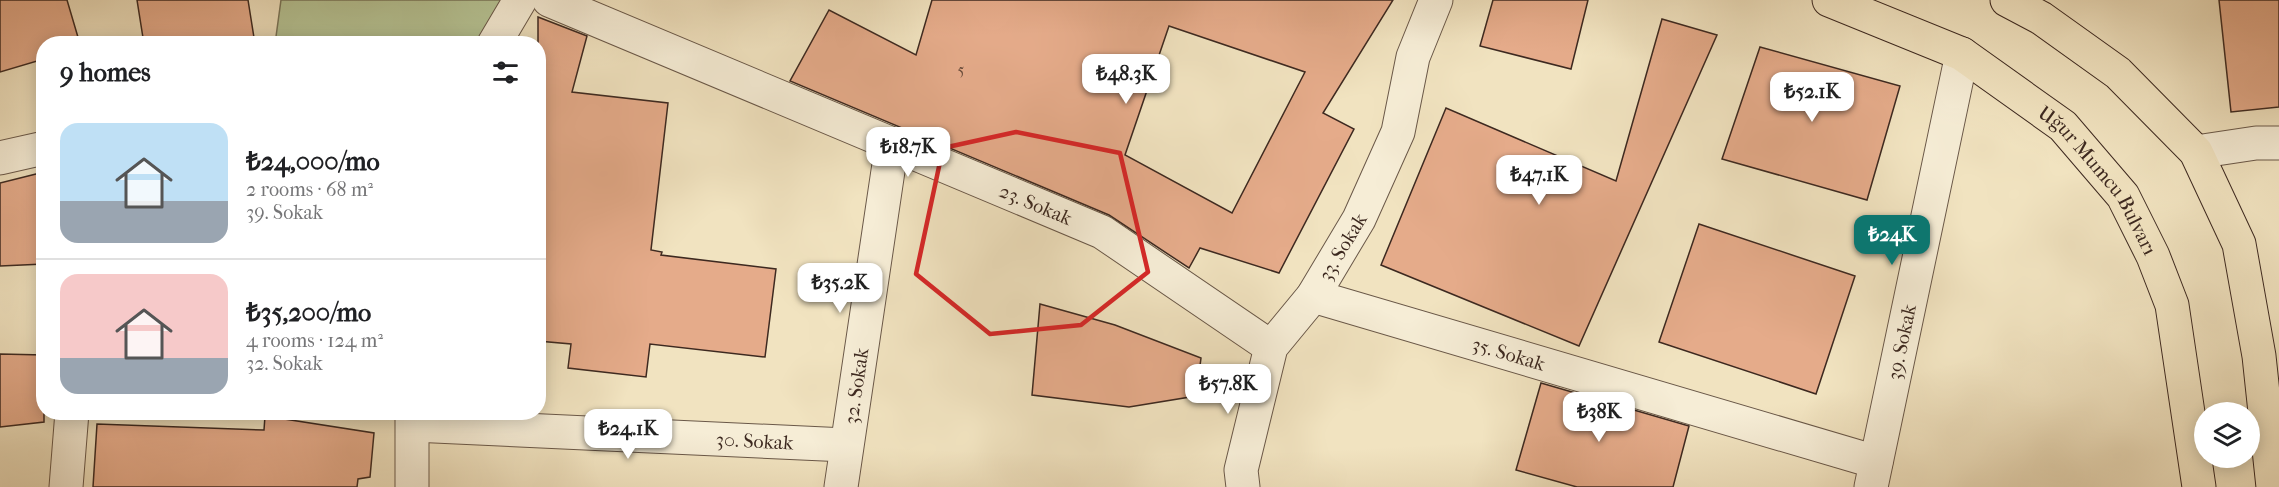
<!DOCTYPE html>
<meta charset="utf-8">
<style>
:root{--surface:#fff;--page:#f6f6f6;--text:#202124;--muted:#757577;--line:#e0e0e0;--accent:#0f766e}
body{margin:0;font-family:"IM FELL French Canon",serif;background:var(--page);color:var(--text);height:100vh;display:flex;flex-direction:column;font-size:22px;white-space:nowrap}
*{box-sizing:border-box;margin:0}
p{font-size:20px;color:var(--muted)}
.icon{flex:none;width:33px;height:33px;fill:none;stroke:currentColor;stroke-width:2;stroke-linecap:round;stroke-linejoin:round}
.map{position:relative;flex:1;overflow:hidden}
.panel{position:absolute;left:36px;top:36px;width:510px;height:384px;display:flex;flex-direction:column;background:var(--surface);border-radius:24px;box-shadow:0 3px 15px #0003}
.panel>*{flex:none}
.buttons{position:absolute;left:2194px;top:402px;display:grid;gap:12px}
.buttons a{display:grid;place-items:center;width:66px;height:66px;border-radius:50%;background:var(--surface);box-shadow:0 3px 15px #0003;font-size:30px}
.price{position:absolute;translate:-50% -51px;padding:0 14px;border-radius:12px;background:#fff;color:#222;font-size:20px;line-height:39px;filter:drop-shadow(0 2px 3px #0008)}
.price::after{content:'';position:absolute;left:50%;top:36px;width:18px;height:14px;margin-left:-9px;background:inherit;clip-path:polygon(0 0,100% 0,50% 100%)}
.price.on{background:var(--accent);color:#fff}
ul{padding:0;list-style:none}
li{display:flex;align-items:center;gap:18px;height:150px;padding:0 24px}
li+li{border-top:2px solid var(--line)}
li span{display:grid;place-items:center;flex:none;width:168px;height:120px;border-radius:18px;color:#555}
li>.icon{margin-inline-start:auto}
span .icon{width:72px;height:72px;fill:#fffc;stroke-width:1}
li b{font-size:26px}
h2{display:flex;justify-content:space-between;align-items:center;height:72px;padding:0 24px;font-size:26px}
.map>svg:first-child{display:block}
.green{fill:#b6c495;stroke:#7a765a;stroke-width:1.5}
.building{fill:#e5ab8a;stroke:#3d2920;stroke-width:1.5;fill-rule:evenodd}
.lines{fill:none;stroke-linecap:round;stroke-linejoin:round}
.minor-casing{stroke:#6a5848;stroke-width:35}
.primary-casing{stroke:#3d2920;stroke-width:35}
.minor{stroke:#f6edd6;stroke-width:33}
.primary{stroke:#f1e3c0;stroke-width:33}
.marked{fill:none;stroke:#d62828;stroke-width:4.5;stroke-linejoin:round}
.labels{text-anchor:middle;stroke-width:4.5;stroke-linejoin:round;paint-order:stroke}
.number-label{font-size:16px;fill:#674a3a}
.street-label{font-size:20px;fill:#3d2920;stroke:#f6edd6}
</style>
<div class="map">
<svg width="2279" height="487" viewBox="0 0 2279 487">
<rect width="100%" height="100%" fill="#f1e3c0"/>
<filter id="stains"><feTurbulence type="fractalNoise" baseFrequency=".00333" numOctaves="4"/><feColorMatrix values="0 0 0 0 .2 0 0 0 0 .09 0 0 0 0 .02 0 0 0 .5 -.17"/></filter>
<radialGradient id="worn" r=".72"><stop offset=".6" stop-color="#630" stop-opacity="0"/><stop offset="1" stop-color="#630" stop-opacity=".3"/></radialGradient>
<path class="green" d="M 281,0 L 520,0 L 494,43 L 275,44 Z"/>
<path class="building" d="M 0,0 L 67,0 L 80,44 L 44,44 L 44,59 L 0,72 Z
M 137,0 L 248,0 L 255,44 L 144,44 Z
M 932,0 L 1393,0 L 1323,113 L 1354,129 L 1279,273 L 1200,248 L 1189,268 L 1109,215 L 790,81 L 829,10 L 916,55 ZM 1169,26 L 1305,72 L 1232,213 L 1125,155 Z
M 1493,0 L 1588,0 L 1571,69 L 1480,46 Z
M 2219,0 L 2279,0 L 2279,107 L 2231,112 Z
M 538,17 L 587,36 L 572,92 L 668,103 L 651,250 L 662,252 L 661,255 L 776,269 L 765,357 L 650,344 L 646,377 L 568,368 L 571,344 L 538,341 Z
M 1662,19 L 1717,35 L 1579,346 L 1381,265 L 1446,108 L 1616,181 Z
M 1760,47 L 1900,86 L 1867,200 L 1722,159 Z
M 44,172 L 44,264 L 0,266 L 0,183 Z
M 1699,224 L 1855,276 L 1816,394 L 1659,342 Z
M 1040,304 L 1115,325 L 1201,358 L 1196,396 L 1129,407 L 1032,395 Z
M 0,354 L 44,355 L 44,422 L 0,427 Z
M 1541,383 L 1689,426 L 1673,487 L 1577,487 L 1516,470 Z
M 265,416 L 374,433 L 370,477 L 358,479 L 357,487 L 93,487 L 97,424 L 264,430 Z"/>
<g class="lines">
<defs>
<g id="minor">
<path id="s1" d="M 549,0 L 1102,232 L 1271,347"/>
<path d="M 494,44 L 520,0"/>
<path d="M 2196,152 L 2256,143 L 2279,143"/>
<path d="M 0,158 L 44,148"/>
<path id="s2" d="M 1313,296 L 1876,462"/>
<path id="s3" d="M 413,425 L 846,445"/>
<path d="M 66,487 L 72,412"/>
<path d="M 412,487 L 412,412"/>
<path id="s4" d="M 841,487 L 892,144"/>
<path id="s5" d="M 1243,487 L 1241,470 L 1271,347 L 1313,296 L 1359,219 L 1398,132 L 1413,57 L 1436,0"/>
<path id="s6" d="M 1871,487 L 1962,54"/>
</g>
<g id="primary">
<path id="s7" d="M 1829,0 L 1962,54 L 2063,126 L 2123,196 L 2153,256 L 2172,305 L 2199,487"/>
<path d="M 2007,0 L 2041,18 L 2118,73 L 2196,152 L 2239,244 L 2259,356 L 2273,487"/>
</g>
</defs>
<use href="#minor" class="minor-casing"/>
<use href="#primary" class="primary-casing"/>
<use href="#minor" class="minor"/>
<use href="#primary" class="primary"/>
</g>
<path class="marked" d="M 1016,132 L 1120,153 L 1148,272 L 1081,325 L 990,334 L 916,274 L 943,148 Z"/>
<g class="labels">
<g class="number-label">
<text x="961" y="75">5</text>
</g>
<g class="street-label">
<text dy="7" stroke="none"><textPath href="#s7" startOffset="332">Uğur Mumcu Bulvarı</textPath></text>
<text dy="7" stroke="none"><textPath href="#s1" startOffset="528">23. Sokak</textPath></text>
<text dy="7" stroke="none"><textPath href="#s5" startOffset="267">33. Sokak</textPath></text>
<text dy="7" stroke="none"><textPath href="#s6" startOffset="148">39. Sokak</textPath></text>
<text dy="7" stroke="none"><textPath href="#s2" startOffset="204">35. Sokak</textPath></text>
<text dy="7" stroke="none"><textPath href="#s4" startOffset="102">32. Sokak</textPath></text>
<text dy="7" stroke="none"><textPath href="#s3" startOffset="342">30. Sokak</textPath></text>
</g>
</g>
<rect width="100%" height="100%" filter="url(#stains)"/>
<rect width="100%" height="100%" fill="url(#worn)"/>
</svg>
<div class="buttons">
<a><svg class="icon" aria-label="layers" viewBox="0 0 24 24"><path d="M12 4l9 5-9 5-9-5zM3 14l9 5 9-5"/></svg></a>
</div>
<b class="price" style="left:1126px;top:105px">₺48.3K</b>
<b class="price" style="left:1812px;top:123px">₺52.1K</b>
<b class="price" style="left:908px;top:178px">₺18.7K</b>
<b class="price" style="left:1539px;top:206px">₺47.1K</b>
<b class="price on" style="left:1892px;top:266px">₺24K</b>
<b class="price" style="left:840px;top:314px">₺35.2K</b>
<b class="price" style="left:1228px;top:415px">₺57.8K</b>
<b class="price" style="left:1599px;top:443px">₺38K</b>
<b class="price" style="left:628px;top:460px">₺24.1K</b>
<section class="panel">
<h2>9 homes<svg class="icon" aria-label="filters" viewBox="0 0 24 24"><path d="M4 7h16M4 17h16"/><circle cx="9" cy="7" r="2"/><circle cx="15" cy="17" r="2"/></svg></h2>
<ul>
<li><span style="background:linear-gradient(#bfe0f5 65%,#9aa5b1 0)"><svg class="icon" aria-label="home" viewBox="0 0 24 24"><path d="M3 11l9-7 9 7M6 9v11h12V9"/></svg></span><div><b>₺24,000/mo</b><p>2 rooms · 68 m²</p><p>39. Sokak</p></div></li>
<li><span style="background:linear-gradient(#f6c9c9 70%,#9aa5b1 0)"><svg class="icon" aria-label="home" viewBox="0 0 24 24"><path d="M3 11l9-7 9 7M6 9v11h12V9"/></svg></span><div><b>₺35,200/mo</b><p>4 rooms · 124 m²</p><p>32. Sokak</p></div></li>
</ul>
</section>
</div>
